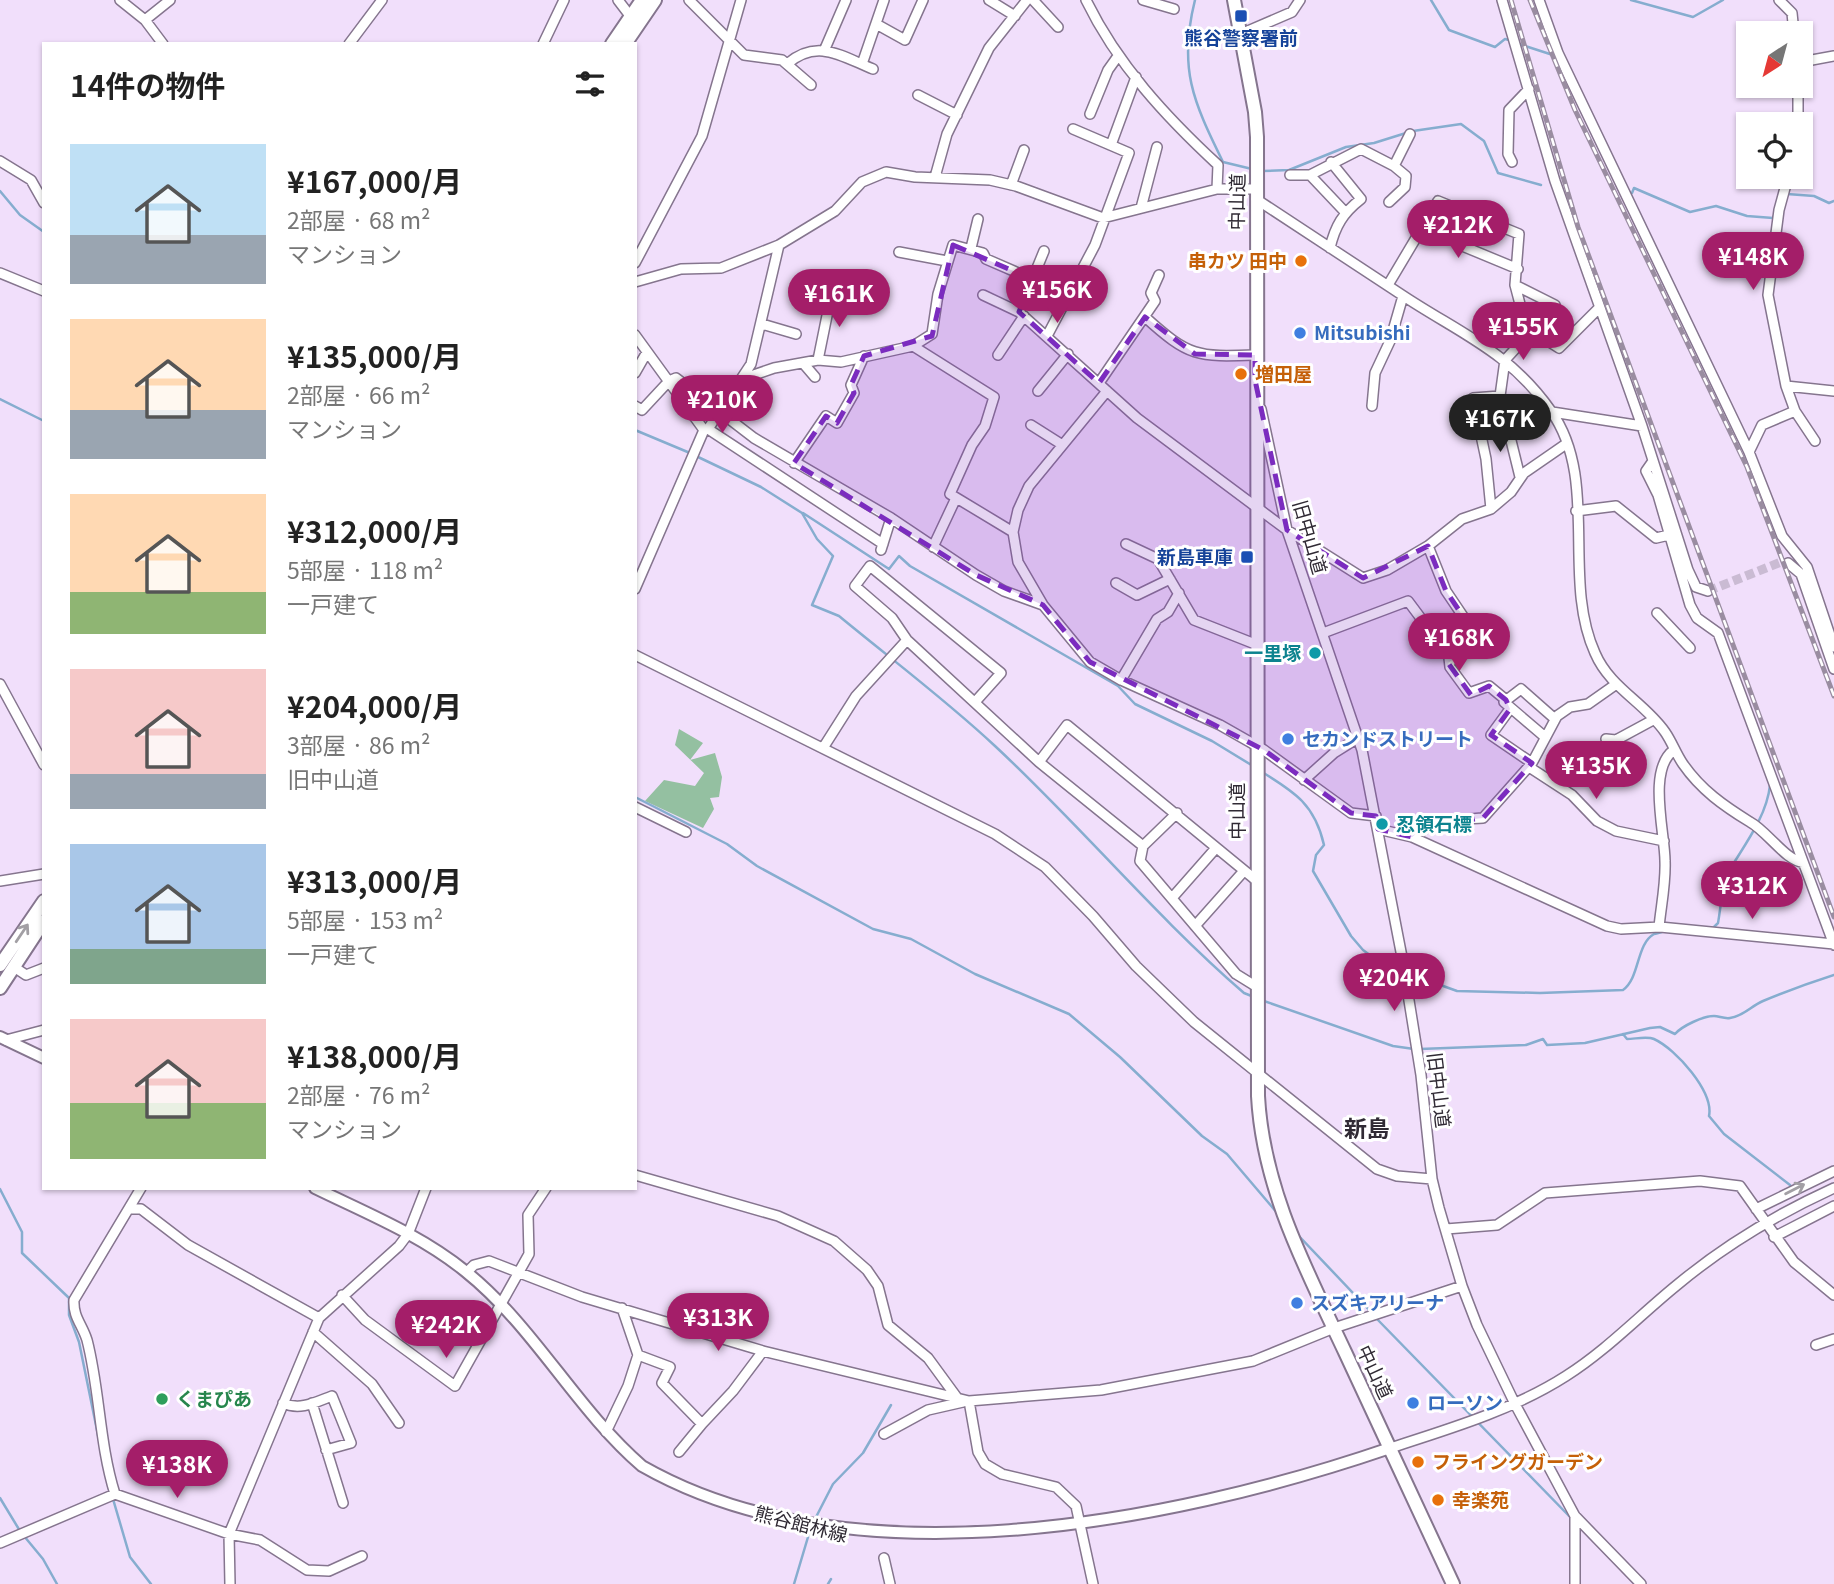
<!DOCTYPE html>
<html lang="ja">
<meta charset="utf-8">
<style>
:root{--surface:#fff;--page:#f6f6f6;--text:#222;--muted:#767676;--accent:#a41e69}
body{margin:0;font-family:Georgia,"Noto Sans JP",serif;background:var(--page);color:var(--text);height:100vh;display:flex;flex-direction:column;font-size:26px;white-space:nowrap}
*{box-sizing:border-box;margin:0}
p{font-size:23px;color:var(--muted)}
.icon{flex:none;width:38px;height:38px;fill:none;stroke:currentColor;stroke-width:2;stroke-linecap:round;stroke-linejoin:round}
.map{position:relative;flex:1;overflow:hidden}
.sheet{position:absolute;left:42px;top:42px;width:595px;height:1148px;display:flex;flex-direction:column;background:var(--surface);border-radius:0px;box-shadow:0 2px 5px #0004}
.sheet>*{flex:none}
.needle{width:46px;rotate:216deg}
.tools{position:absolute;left:1736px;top:21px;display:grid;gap:14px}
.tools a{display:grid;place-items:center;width:77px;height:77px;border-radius:0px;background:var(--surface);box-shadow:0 2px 5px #0004;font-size:35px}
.price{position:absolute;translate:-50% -60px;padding:0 16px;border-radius:24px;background:var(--accent);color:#fff;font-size:23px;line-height:46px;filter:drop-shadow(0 2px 4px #0008)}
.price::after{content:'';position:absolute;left:50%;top:42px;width:21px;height:16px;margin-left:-10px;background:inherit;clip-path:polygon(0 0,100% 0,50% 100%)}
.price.selected{background:#222;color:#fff}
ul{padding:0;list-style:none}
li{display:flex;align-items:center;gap:21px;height:175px;padding:0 28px}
li span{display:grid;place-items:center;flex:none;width:196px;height:140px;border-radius:0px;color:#555}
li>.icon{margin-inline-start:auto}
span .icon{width:84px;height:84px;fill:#fffc;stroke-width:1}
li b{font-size:30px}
h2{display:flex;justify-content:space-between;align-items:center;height:84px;padding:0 28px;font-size:30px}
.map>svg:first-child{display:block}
.forest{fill:#94c0a1}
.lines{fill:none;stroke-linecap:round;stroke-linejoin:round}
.stream{stroke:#86adcf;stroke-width:2.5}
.minor-tunnel{stroke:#cabbd3;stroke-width:9;stroke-dasharray:9 4.5;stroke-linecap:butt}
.minor-casing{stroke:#85758e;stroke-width:12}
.major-casing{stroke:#85758e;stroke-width:14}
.highway-casing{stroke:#85758e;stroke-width:16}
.minor{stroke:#fff;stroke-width:9}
.major{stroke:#fff;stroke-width:10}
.highway{stroke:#fff;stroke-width:12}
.rail-casing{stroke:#9a8da1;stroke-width:5}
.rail{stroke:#fff;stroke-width:2.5;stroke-dasharray:8;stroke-linecap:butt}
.oneway{stroke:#a29fa4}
.marked{fill:#7b2cbf;fill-opacity:0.2;stroke:#7b2cbf;stroke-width:5;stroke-dasharray:14 9;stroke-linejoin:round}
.transit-dot{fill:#1a4fb4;stroke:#fff;stroke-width:2.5}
.food-dot{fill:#e8710a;stroke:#fff;stroke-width:2.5}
.shop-dot{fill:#3f7fe0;stroke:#fff;stroke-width:2.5}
.culture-dot{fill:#0f9aa8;stroke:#fff;stroke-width:2.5}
.leisure-dot{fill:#2e9e5b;stroke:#fff;stroke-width:2.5}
.labels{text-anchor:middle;stroke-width:6;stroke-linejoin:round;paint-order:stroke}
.transit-label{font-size:19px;font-weight:bold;fill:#164399;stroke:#fff}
.street-label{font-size:19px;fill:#302a34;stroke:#fff}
.food-label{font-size:19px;font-weight:bold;fill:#c56008;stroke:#fff;text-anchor:start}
.shop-label{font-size:19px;font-weight:bold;fill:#366cbe;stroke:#fff;text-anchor:start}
.culture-label{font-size:19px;font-weight:bold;fill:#0d838f;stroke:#fff;text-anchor:end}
.leisure-label{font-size:19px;font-weight:bold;fill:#27864d;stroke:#fff;text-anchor:start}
.quarter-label{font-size:23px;font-weight:bold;fill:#302a34;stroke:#fff}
</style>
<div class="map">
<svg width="1834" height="1584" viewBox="0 0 1834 1584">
<rect width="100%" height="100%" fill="#f1dffb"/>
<path class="forest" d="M 679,729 L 703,743 L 690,760 L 715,753 L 722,777 L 719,797 L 710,798 L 714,809 L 703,828 L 645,801 L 664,780 L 695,786 L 704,773 L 675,745 Z"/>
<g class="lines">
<path class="stream" d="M 1195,0 C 1178,68 1193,101 1223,162 L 1252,169
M 1431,0 L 1449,30 L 1495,47 L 1505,39 L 1513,41
M 1631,0 L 1693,17 L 1723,0
M 1519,44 L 1556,56
M 1413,131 L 1461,124 L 1484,141 L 1498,173 L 1541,185
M 1262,171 L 1289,170 L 1346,147 L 1374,143 L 1406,133
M 0,191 L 20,215 L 44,232
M 1632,193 L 1634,188 L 1690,212 L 1716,206 L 1747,216 L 1773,218 L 1775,213
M 1787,194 L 1814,196 L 1829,203 L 1834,201
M 0,399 L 44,421
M 635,430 L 690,453
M 696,456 L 761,487 L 802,513 L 817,539 L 833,556 L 812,605 L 839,616 C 891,659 946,700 995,746 C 1081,826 1155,916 1244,993 L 1254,997
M 803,513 L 889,569 L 899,556 L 910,566 L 1118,686 L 1135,704 L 1212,741 L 1253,766
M 1758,747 L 1763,766
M 1262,772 C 1295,792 1315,805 1324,845 L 1316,855 L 1313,871 L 1351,936 L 1363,950 L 1382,964 L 1457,991 L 1540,993 L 1623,990 C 1640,978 1636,944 1654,934 C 1658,933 1661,933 1665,931
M 635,797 L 727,844 L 757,866 L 873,929 L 911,939 L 975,974 L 1069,1014 L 1120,1057 L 1202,1136 L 1227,1154 L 1278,1214
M 1667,925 L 1690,926
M 1713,928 L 1718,923 C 1721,907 1722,883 1730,869 C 1746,843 1767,815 1770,785
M 1264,1001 L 1393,1046 L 1414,1049
M 1623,1034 L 1627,1039 C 1635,1039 1647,1036 1654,1039 C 1676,1049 1714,1092 1709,1116 L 1724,1134 L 1790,1185
M 1420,1049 L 1526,1045 L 1543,1039 L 1547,1045 L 1585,1043 L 1650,1028 L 1660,1027 L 1675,1034 C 1682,1026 1703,1016 1714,1016 C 1719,1016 1724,1019 1730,1018 C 1744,1016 1751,1006 1763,1001 C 1787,991 1809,983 1834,975
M 0,1189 L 22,1232 L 22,1253 L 69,1298 L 69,1315 L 79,1342 L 109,1489
M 1297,1234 L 1372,1313
M 1376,1318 L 1572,1519
M 0,1498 L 20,1531
M 113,1499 L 130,1557 L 151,1584
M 814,1521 L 833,1484 L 863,1453 L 891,1405
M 24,1536 L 43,1559 L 57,1584
M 794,1584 L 811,1527
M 828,1584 L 831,1579"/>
<path class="minor-tunnel" d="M 1708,591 L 1781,562 L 1788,563"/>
<defs>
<path id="minor" d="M 120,0 L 145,20 L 163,44
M 618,0 L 634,21
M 689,0 L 744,55 L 782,60 L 811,85
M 989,0 L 1015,16
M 1033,0 L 1058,27
M 1086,0 C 1117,64 1166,117 1218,165 L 1217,189
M 1143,0 L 1174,9
M 1502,0 L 1555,181 L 1642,426 L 1688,570 L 1696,587 L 1708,591
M 1539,0 L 1558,53 L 1749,452 L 1782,536 L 1807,567 L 1834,647
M 1779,0 L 1792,13 L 1794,33
M 145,20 L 170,0
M 878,25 L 905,40 L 923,0
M 1241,34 L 1292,12 L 1300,0
M 349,44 L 382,0
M 543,44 L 564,0
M 824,51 L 846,0
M 1801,62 L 1834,56
M 787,64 C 817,38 841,56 873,69
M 862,64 L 884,0
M 1798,86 L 1798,124
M 918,95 L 957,115
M 1090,114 L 1108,70 L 1118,56
M 1111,145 L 1136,77
M 0,161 L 31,180 L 44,203
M 1512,162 L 1508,154 L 1509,110 L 1529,89
M 1290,175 L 1310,175 L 1361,149 L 1394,166 L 1410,134
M 1310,175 L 1345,212
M 935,177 L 947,134 L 989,48 L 1027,0
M 1011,185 L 1024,150
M 1256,199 C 1305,231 1353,263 1402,295 C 1459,333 1509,351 1551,411 C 1600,480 1561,578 1595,653 C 1610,688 1644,702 1665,732 C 1672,742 1676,754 1683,764 C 1701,790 1724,806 1750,822 C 1767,831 1787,862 1803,862
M 1389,202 L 1405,187 L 1406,176 L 1394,166
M 1141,208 L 1157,147
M 1471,214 L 1460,245 L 1518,269
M 971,248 L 978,219
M 1330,248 C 1335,226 1343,213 1361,199 L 1331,162
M 1044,251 L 1019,312 L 1137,418 L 1287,530 L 1363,578 L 1387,570 L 1428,546 L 1462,519 L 1491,509 L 1511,492 L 1524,473 L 1566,444
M 899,252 L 947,261
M 635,263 L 702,136 L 741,0
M 0,273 L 44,291
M 635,282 L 681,269 L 721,268 L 779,245 L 835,211 L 862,182 L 886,172 L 915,177 L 990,180 L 1016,186 L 1103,218 L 1217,189 L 1257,189
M 1388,285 L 1438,201 L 1519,234 L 1515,285 L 1555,305
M 1515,285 L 1526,327
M 983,295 L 1019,312
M 1145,317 C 1189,357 1197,357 1255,355
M 762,324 L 796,334
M 635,335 L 704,430
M 1047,336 L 1095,245 L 1129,153 L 1073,129
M 913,346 L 932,334 L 938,294 L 953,245 L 983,253 L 986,259 L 1032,279
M 998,355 L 1024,316
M 818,360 L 832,291
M 803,363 L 815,377
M 635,373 L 647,352
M 742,379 L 774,368 L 818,360 L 841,362 L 913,346 L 994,397 L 985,426 L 972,445 L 950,494 L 1013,532
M 1099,383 L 1155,301 L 1151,293 L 1159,275
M 1786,386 L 1834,391
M 1038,391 L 1068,354
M 1107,391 L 1029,486 L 1018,510 L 1013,532 L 1018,562 L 1043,605 L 1090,662 L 1121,680 L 1220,725 L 1264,750 L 1351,813 L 1376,816
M 635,406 L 642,410 L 669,381 L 676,378 L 754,438 L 891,518 L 976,575 L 1004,591 L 1043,605
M 1372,406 L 1375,373 L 1390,341 L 1403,296
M 1261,409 L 1287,530 L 1362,750 L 1402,957 L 1421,1075 L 1432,1179 L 1439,1208 L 1462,1286 L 1477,1325 L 1515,1404 L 1575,1516 L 1575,1584
M 1795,411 L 1815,441
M 1552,412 L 1642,426
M 1031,425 L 1061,444
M 708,429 L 883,544
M 1749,452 L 1762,425 L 1795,411 L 1786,386 L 1768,295 L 1779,210 L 1788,177
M 1653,461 L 1646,471 L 1658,495 L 1690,605 L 1697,618 L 1718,633 L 1834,945
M 794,463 L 826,416 L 837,423 L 854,393 L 851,385 L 864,356
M 1520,477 L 1500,396 L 1505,360 L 1516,348 L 1526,327 L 1559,348 L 1599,308
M 1491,509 L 1486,459 L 1473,398 L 1500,396
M 1576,511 L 1616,506 L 1656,538 L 1669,535
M 1126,544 L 1158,559 L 1194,620 L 1255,644
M 933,547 L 956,498
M 881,550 L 891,518
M 1788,563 L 1801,574 L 1834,669
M 1116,583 L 1137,595 L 1170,579
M 635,589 L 704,430 L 708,429 L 751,364 L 779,245
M 1657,613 L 1690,648
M 1323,633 L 1408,601 L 1452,660 L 1479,640 L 1446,591 L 1428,546
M 635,655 L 995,834 L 1045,867 L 1093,916 L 1136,966 L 1194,1022 L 1377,1169 L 1397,1176 L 1432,1179
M 1449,658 L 1450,667 L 1469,693 L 1489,686 L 1506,700
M 1121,680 L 1157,619 L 1168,612 L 1179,593
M 0,684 L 44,765
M 975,702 L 1001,673 L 870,566 L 855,586 L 892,618 L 907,640 L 1039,762 L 1143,846
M 1510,709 L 1491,735 L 1532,763
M 1545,737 L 1504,702 L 1521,689 L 1555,719
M 1606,739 L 1616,740 L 1653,720
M 823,748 L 856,696 L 907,640
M 1039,762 L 1067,725 L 1257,881
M 1529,767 L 1572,795 L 1597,821 L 1616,831 L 1664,841
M 1304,780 L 1334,753 L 1358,738
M 635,807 L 686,832
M 1177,813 L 1143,846 L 1140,861 L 1236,974 L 1257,987
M 1378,829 L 1412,837 L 1607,926 L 1621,929 L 1660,927 L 1834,944
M 1412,837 C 1435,819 1455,820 1483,818 L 1532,763 L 1557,716 L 1570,707 L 1588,704 L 1615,685
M 0,881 L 44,874
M 1172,898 L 1216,848
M 1195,926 L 1243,872
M 1659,927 C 1661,906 1666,883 1665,861 C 1665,833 1647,769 1674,750
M 14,967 L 26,975 L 44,968
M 6,1040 L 44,1030
M 635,1175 L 778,1216 L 834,1241 L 867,1270 L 878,1286 L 888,1325 L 928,1358 L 958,1399
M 130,1209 L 141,1209 L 188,1245 L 319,1318
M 1756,1209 L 1834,1171
M 1446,1229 L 1497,1225 L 1545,1193 L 1700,1181 L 1740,1186 L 1794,1262 L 1834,1295
M 1774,1237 L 1834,1206
M 467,1272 L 474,1265 L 489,1261 L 582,1297 L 763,1351 L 969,1401 L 1101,1390 L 1253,1361 L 1334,1328 L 1462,1286
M 342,1295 L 365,1320 L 455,1386 L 529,1254 L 528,1215 L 546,1188
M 622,1308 L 638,1355 L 670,1367 L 662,1383 L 702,1424 L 733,1391 L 763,1351
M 313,1332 L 372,1384 L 399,1423
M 1816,1345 L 1834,1339
M 969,1401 L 978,1452 L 985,1464 L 1002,1474 L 1056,1487 L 1076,1506 L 1093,1584
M 283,1403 C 300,1411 316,1402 332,1396 L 351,1443 L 326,1450
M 312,1403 L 343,1503
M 606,1432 L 628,1386 L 638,1355
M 884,1434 L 928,1410 L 963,1402
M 1390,1448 C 1449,1429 1513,1410 1566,1376 C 1607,1350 1640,1315 1677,1285 C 1725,1245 1777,1214 1834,1188
M 679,1452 L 702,1424
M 115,1494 C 99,1443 100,1390 87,1340 C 82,1324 73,1317 74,1300 L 141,1188
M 1575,1516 L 1641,1584
M 0,1543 L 115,1494 L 229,1534 L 260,1540 L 307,1570 L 329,1571 L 362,1556
M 884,1558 L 890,1584
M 230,1584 L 229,1534 L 319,1318 L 399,1246 L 408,1234 L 426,1188"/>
<path id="major" d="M 0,1037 L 44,1058
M 315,1188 C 366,1213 421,1235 465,1271 C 534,1326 575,1408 642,1466 C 849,1584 1165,1525 1390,1448"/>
<path id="highway" d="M 1234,0 L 1255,112 L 1257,137 L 1258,1096 C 1263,1189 1306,1269 1345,1352 C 1381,1429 1417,1507 1453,1584
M 612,44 L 642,0
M 625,44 L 655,0
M 0,965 L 44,901
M 0,988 L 44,921"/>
</defs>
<use href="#minor" class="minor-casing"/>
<use href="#major" class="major-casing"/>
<use href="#highway" class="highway-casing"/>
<use href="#minor" class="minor"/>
<use href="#major" class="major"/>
<use href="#highway" class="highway"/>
<defs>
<path id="rail" d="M 1511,0 L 1578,227 L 1834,917
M 1530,0 L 1575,110 L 1747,467 L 1834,696"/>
</defs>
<use href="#rail" class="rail-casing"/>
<use href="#rail" class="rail"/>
</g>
<defs><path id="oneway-shaft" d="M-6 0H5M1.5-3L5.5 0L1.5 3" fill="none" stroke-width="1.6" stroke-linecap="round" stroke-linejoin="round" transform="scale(1.75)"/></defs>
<g class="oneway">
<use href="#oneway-shaft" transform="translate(22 933) rotate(-56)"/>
<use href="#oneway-shaft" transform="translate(1795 1189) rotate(-27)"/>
</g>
<path class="marked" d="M 953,245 L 1032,279 L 1019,312 L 1099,383 L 1145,317 L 1195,354 L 1255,355 L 1255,380 L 1287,530 L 1363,578 L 1428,546 L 1446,591 L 1479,640 L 1448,663 L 1471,695 L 1489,686 L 1506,700 L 1510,709 L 1491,735 L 1532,763 L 1483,818 L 1429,824 L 1412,837 L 1378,829 L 1376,816 L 1351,813 L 1264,750 L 1090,662 L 1043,605 L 976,575 L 794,463 L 826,416 L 837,423 L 854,393 L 851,385 L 864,356 L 932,336 Z"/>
<g class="transit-dot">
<rect x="1234" y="9" width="14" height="14" rx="3.5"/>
<rect x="1240" y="550" width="14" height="14" rx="3.5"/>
</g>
<g class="food-dot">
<circle cx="1301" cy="261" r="7"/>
<circle cx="1241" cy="374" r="7"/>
<circle cx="1418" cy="1462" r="7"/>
<circle cx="1438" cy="1500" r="7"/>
</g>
<g class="shop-dot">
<circle cx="1300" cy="333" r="7"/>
<circle cx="1288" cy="739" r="7"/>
<circle cx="1297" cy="1303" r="7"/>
<circle cx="1413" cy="1403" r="7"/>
</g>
<g class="culture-dot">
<circle cx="1315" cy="653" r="7"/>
<circle cx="1382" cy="824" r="7"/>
</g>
<circle class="leisure-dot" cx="162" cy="1399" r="7"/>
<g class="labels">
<g class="transit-label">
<text x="1241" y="45">熊谷警察署前</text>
<text x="1233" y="564" text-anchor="end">新島車庫</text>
</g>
<g class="street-label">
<text transform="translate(1237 202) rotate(-89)" y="7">中山道</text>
<text transform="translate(1310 537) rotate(74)" y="7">旧中山道</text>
<text transform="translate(1237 811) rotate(-90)" y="7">中山道</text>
<text transform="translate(1439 1090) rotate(83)" y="7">旧中山道</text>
<text transform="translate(1375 1372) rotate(65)" y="7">中山道</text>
<text transform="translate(801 1524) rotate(14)" y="7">熊谷館林線</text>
</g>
<g class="food-label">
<text x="1287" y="268" text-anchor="end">串カツ 田中</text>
<text x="1255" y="381">増田屋</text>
<text x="1432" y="1469">フライングガーデン</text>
<text x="1452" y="1507">幸楽苑</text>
</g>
<g class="shop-label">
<text x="1314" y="340">Mitsubishi</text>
<text x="1302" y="746">セカンドストリート</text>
<text x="1311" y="1310">スズキアリーナ</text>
<text x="1427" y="1410">ローソン</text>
</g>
<g class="culture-label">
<text x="1301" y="660">一里塚</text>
<text x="1396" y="831" text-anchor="start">忍領石標</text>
</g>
<g class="leisure-label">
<text x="176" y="1406">くまぴあ</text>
</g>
<g class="quarter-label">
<text x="1367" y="1137">新島</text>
</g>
</g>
</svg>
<div class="tools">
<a><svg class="needle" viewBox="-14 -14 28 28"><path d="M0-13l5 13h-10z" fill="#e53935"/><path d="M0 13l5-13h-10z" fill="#767676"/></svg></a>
<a><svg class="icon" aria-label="locate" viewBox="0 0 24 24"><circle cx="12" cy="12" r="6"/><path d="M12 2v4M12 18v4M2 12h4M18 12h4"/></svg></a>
</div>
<b class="price" style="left:1458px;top:260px">¥212K</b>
<b class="price" style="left:1753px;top:292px">¥148K</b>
<b class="price" style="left:1057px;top:325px">¥156K</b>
<b class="price" style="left:839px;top:329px">¥161K</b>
<b class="price" style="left:1523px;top:362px">¥155K</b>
<b class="price" style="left:722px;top:435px">¥210K</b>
<b class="price selected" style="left:1500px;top:454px">¥167K</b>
<b class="price" style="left:1459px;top:673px">¥168K</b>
<b class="price" style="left:1596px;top:801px">¥135K</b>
<b class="price" style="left:1752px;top:921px">¥312K</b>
<b class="price" style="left:1394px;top:1013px">¥204K</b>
<b class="price" style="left:718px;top:1353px">¥313K</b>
<b class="price" style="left:446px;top:1360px">¥242K</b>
<b class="price" style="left:177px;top:1500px">¥138K</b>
<section class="sheet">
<h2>14件の物件<svg class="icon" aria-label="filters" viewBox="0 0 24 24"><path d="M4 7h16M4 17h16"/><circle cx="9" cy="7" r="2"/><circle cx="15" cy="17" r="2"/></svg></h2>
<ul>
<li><span style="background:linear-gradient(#bfe0f5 65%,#9aa5b1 0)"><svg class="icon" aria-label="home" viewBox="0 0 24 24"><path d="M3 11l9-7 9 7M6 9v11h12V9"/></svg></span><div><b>¥167,000/月</b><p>2部屋 · 68 m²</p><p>マンション</p></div></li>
<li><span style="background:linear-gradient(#ffd9b3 65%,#9aa5b1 0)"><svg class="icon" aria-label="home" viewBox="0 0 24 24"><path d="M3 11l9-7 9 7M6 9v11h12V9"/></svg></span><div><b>¥135,000/月</b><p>2部屋 · 66 m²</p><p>マンション</p></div></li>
<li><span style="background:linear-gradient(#ffd9b3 70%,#8fb573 0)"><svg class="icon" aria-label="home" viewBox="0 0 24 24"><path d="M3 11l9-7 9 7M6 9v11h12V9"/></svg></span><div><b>¥312,000/月</b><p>5部屋 · 118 m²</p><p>一戸建て</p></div></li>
<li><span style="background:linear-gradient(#f6c9c9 75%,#9aa5b1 0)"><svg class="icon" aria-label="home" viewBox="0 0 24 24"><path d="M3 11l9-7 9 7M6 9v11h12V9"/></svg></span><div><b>¥204,000/月</b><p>3部屋 · 86 m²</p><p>旧中山道</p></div></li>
<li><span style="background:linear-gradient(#a9c7e8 75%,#7fa58c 0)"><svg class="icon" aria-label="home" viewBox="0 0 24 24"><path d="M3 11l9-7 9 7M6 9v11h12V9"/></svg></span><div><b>¥313,000/月</b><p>5部屋 · 153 m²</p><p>一戸建て</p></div></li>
<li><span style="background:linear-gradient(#f6c9c9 60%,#8fb573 0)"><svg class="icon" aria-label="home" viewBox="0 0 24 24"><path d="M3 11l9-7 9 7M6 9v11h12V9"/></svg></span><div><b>¥138,000/月</b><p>2部屋 · 76 m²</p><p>マンション</p></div></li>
</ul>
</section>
</div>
